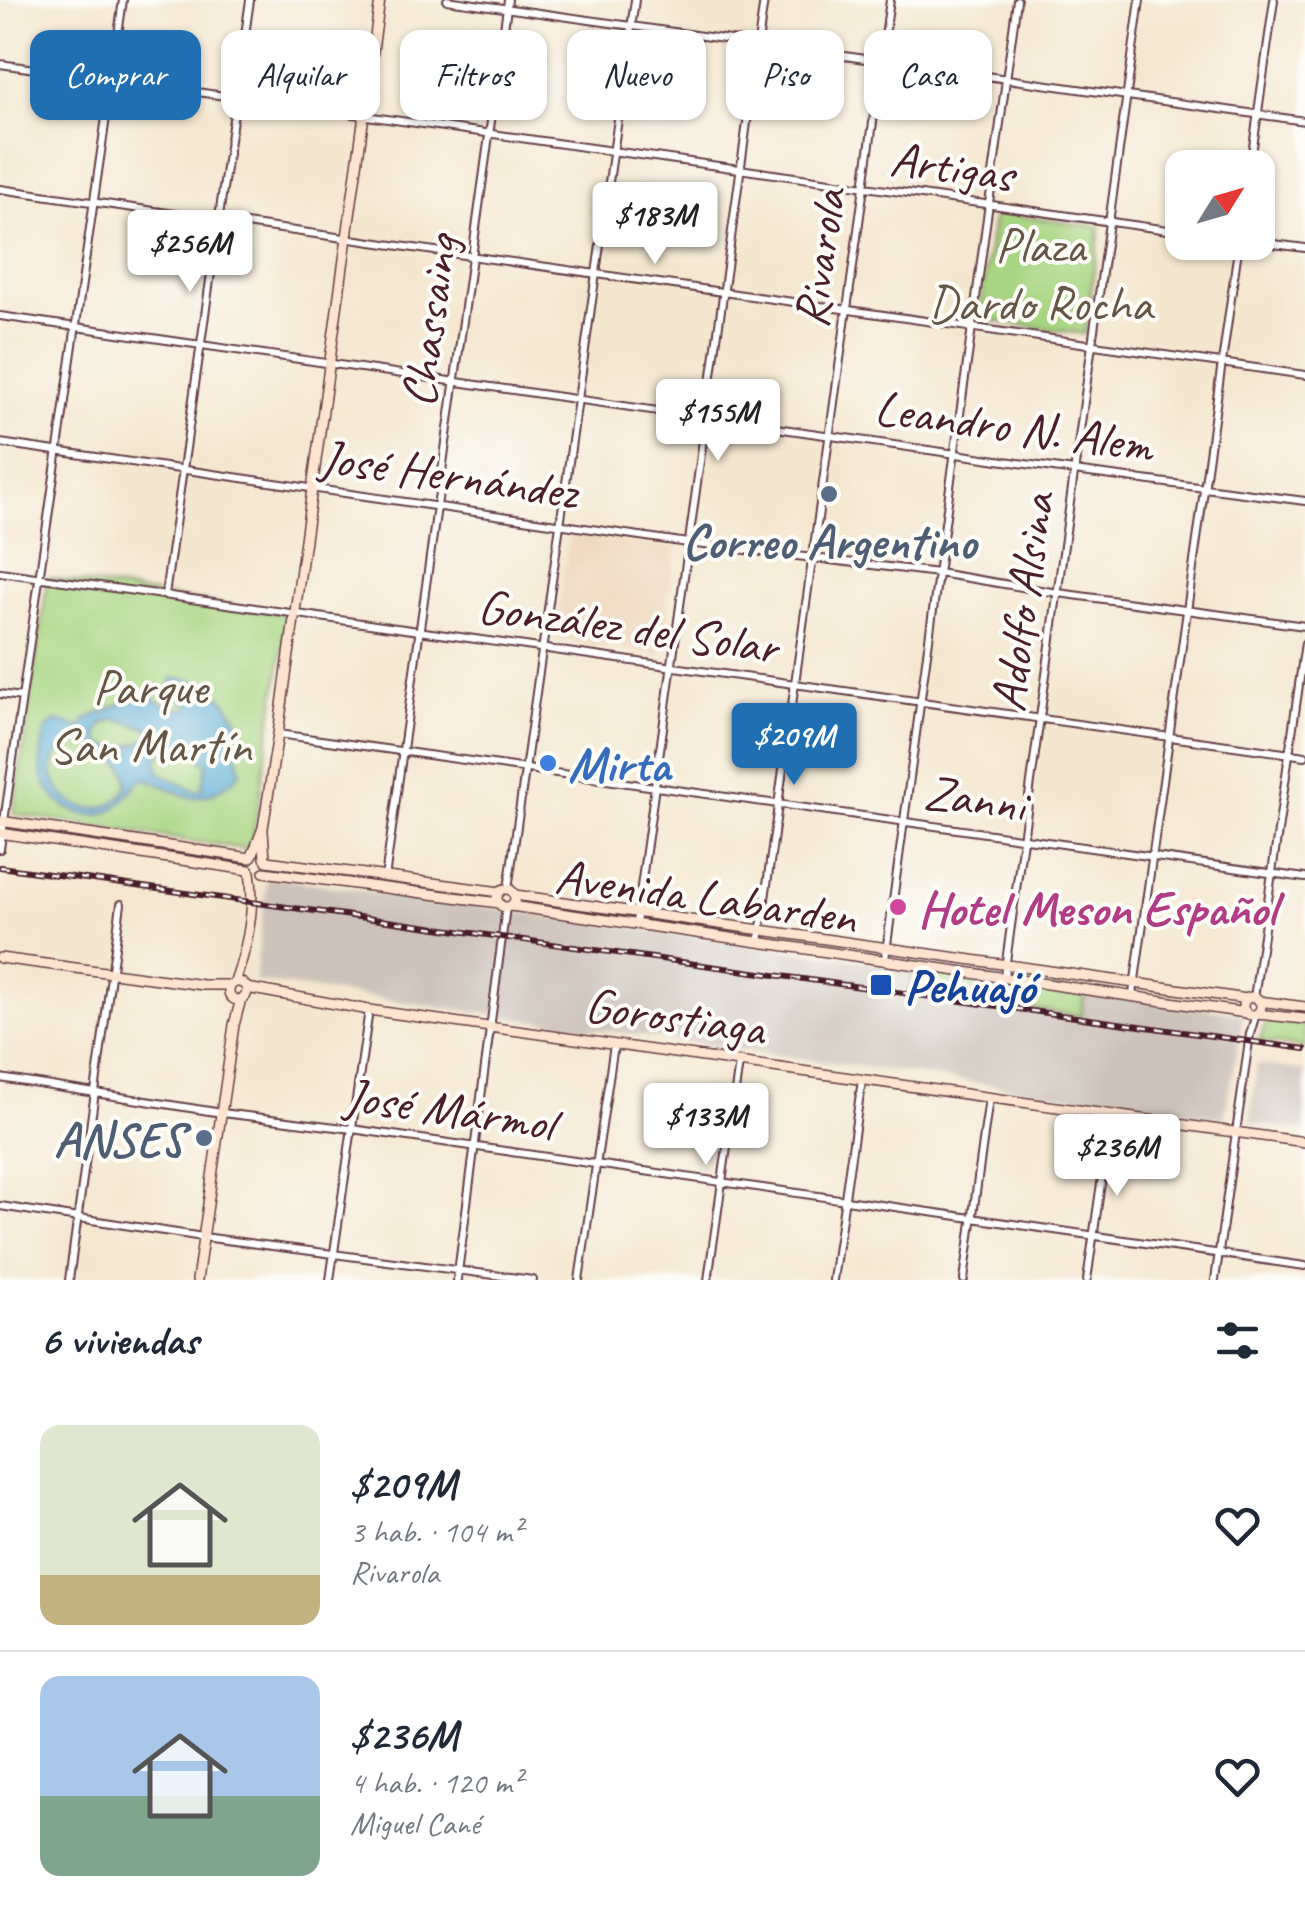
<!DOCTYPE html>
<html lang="es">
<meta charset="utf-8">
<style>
:root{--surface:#fff;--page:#f6f6f7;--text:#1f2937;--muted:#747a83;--line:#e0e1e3;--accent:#1f6fb2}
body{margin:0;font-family:Caveat,sans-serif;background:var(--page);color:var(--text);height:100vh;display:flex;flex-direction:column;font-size:38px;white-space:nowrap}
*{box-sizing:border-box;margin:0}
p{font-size:32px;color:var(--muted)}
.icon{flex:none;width:55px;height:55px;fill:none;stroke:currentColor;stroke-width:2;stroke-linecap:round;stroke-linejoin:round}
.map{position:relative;height:1280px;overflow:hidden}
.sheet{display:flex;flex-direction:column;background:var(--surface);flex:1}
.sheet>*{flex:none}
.top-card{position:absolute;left:30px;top:30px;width:1245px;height:90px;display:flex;gap:20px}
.needle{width:65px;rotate:53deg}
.controls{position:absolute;left:1165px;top:150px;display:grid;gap:20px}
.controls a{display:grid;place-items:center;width:110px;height:110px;border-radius:20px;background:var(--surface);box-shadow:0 2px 8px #0004;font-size:50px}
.price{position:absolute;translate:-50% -85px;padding:0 22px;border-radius:10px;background:#fff;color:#222;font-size:32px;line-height:65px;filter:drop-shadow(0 2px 5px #0008)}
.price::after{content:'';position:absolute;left:50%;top:60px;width:30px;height:22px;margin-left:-15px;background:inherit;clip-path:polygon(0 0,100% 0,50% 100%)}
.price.selected{background:var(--accent);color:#fff}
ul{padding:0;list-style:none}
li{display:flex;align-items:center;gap:30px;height:250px;padding:0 40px}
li+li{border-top:2px solid var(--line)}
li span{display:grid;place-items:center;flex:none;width:280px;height:200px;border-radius:20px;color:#555}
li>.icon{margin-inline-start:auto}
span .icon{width:120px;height:120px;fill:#fffc;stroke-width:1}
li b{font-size:42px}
h2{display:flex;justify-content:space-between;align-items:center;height:120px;padding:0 40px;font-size:42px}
.pill{padding:0 35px;border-radius:20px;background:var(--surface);box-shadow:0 2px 8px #0004;font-size:35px;line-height:90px}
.pill.selected{background:var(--accent);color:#fff}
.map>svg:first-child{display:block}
.built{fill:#eed7bb}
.industrial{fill:#ccc2b9}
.green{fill:#a8d582;stroke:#797a56;stroke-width:2.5}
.water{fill:#5badd6;stroke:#526680;stroke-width:2.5;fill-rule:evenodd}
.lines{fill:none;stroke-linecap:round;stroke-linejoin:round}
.street-casing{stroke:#643d44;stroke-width:10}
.secondary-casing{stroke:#643d44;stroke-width:12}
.street{stroke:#fff;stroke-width:6}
.secondary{stroke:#fde4d1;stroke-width:9}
.rail-casing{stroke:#4a1f2b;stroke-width:6}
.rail{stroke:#fdfcf7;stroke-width:2.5;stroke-dasharray:8;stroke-linecap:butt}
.service-dot{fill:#5c6f8a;stroke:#fdfcf7;stroke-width:4}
.shop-dot{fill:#3f7fe0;stroke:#fdfcf7;stroke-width:4}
.hotel-dot{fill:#d1479c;stroke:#fdfcf7;stroke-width:4}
.transit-dot{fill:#1a4fb4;stroke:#fdfcf7;stroke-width:4}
.labels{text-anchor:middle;stroke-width:8;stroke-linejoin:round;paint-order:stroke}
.street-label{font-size:50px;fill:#4a1f2b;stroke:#fdfcf7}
.park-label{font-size:50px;fill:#665645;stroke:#fdfcf7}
.service-label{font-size:50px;font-weight:bold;fill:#4e5e75;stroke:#fdfcf7}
.shop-label{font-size:50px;font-weight:bold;fill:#366cbe;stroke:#fdfcf7;text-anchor:start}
.hotel-label{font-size:50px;font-weight:bold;fill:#b23c85;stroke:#fdfcf7;text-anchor:start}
.transit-label{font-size:50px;font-weight:bold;fill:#164399;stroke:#fdfcf7;text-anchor:start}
</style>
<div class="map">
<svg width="1305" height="1280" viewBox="0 0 1305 1280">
<rect width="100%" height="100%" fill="#fdfcf7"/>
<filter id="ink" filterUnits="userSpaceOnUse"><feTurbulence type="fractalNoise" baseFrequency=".01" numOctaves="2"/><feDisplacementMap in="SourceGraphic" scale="20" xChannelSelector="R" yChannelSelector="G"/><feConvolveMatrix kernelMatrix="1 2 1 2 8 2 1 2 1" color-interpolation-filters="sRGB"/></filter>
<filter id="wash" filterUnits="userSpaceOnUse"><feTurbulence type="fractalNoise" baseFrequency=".0048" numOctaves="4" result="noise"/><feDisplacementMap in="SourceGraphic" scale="40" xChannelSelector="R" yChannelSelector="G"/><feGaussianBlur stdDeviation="2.25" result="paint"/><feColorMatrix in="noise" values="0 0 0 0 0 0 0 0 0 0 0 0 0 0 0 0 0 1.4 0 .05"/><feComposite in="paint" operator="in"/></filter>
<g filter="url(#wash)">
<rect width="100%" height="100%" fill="#f4e7d0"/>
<path class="built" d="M 569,533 L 675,547 L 662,654 L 555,640 Z"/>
<path class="industrial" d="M 267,877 L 1244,1014 L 1224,1118 L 255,981 Z
M 1257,1064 L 1305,1071 L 1305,1130 L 1250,1123 Z"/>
<path class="green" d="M 461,76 L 490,80 L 484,122 L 455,118 Z
M 994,212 L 1100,227 L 1085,334 L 979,319 Z
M 48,578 L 288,615 L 251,850 L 13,814 Z
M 913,967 L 1085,992 L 1081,1016 L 909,991 Z
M 1267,1020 L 1305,1025 L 1305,1048 L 1259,1041 Z"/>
<path class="water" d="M 173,678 C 206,679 225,693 238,722 L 232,736 L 241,772 C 231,784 206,800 190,797 C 173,793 161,781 143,779 C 130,788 125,803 110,811 C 80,825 44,799 41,768 C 40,754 43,742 46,729 L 56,721 L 81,728 L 86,719 L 146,693 L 164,705 L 185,710 L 190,706 L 170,686 ZM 116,719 L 152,729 L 150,738 C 134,745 119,751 101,744 L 98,734 L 104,723 ZM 80,741 C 107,748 152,777 112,803 C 70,829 20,756 80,741 ZM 166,747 L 191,749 L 207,764 L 202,790 L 193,790 L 159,772 L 157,759 Z"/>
</g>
<g filter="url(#ink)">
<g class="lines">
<defs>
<path id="street" d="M 447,0 L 1305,121
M 0,64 L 1182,232
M 1250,168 L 1274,0
M 0,189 L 1305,375
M 1258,242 L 1305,248
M 0,316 L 1074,471 L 1305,501
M 0,443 L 688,543 L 938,573 L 1058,593 L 1305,626
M 0,572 L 1305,756
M 165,595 L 250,0
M 0,694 L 22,697
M 278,734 L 1305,878
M 0,849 L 123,0
M 385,878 L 508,0
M 508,889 L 635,0
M 636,923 L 764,0
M 759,942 L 890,0
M 885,959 L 1017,0
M 1004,976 L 1140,0
M 1133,994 L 1239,242
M 1254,998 L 1305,643
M 0,1078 L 222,1113 L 352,1129 L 1305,1266
M 0,1206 L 203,1237 L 533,1280
M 69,1280 L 121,904
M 330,1280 L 369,1010
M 457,1280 L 506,907
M 579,1280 L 614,1045
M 708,1280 L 739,1063
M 833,1280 L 862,1080
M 964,1280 L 989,1098
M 1087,1280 L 1111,1114
M 1215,1280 L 1250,1034 L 1256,1014"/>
<path id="secondary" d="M 0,821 L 250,858
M 263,831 L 265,858
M 0,833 L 249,870
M 252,856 L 263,828 L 278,734 L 380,0
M 267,861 L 500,892
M 264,872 L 499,903
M497 898a9 9 0 1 1 18 0a9 9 0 1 1-18 0Z
M 515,895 L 1247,999
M 511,906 L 1246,1013
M 0,958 L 203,985 L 231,985
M 235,982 C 247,947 256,909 250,872
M229 991a9 9 0 1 1 18 0a9 9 0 1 1-18 0Z
M 247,988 L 369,1010 L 1305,1142
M1243 1006a9 9 0 1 1 18 0a9 9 0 1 1-18 0Z
M 1259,1001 L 1305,1007
M 1257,1014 L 1305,1019
M 197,1280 L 234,1025 L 241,999"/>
</defs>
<use href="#street" class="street-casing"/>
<use href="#secondary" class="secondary-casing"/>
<use href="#street" class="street"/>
<use href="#secondary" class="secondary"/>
<defs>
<path id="rail" d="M 0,867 L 1305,1049"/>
</defs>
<use href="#rail" class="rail-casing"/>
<use href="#rail" class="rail"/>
</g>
</g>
<g class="service-dot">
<circle cx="829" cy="494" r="10"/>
<circle cx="204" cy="1138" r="10"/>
</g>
<circle class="shop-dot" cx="548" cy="763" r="10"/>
<circle class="hotel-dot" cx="898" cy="907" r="10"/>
<rect class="transit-dot" x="869" y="973" width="24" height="24" rx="5"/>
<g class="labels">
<g class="street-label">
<text transform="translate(952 165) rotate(8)" y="18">Artigas</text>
<text transform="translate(818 258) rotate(-82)" y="18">Rivarola</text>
<text transform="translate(428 321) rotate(-82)" y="18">Chassaing</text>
<text transform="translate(1014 425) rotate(8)" y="18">Leandro N. Alem</text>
<text transform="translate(449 473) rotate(8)" y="18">José Hernández</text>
<text transform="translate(1021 602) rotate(-82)" y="18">Adolfo Alsina</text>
<text transform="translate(628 625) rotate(8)" y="18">González del Solar</text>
<text transform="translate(975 797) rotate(8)" y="18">Zanni</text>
<text transform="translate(706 895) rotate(8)" y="18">Avenida Labarden</text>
<text transform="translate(675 1015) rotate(8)" y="18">Gorostiaga</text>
<text transform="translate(450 1108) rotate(8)" y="18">José Mármol</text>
</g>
<g class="park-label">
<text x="1040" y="262">Plaza<tspan x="1040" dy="58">Dardo Rocha</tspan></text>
<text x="150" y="704">Parque<tspan x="150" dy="58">San Martín</tspan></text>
</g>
<g class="service-label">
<text x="829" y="558">Correo Argentino</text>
<text x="184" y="1156" text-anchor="end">ANSES</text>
</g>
<g class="shop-label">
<text x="568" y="781">Mirta</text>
</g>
<g class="hotel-label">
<text x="918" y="925">Hotel Meson Español</text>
</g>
<g class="transit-label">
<text x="904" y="1003">Pehuajó</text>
</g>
</g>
</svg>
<div class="controls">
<a><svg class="needle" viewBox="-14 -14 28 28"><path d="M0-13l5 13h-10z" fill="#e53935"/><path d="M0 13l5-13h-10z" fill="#747a83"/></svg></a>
</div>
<b class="price" style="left:655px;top:267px">$183M</b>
<b class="price" style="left:190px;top:295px">$256M</b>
<b class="price" style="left:718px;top:464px">$155M</b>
<b class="price selected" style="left:794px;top:788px">$209M</b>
<b class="price" style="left:706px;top:1168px">$133M</b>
<b class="price" style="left:1117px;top:1199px">$236M</b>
<div class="top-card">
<a class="pill selected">Comprar</a>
<a class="pill">Alquilar</a>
<a class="pill">Filtros</a>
<a class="pill">Nuevo</a>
<a class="pill">Piso</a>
<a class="pill">Casa</a>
</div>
</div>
<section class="sheet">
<h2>6 viviendas<svg class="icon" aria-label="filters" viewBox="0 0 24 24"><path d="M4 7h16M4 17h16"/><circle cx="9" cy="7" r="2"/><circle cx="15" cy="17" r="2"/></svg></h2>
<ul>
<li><span style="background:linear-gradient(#dfe7d0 75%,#c2b280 0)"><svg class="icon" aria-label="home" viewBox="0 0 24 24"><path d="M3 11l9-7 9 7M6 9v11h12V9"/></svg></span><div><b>$209M</b><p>3 hab. · 104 m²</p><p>Rivarola</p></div><svg class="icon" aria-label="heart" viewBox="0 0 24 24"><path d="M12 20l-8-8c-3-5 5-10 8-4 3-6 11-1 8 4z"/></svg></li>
<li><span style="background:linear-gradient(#a9c7e8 60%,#7fa58c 0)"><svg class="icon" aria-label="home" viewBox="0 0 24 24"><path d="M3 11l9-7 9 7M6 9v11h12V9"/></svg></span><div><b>$236M</b><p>4 hab. · 120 m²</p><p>Miguel Cané</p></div><svg class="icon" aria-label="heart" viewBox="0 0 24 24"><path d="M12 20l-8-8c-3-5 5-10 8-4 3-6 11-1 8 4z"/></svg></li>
</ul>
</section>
